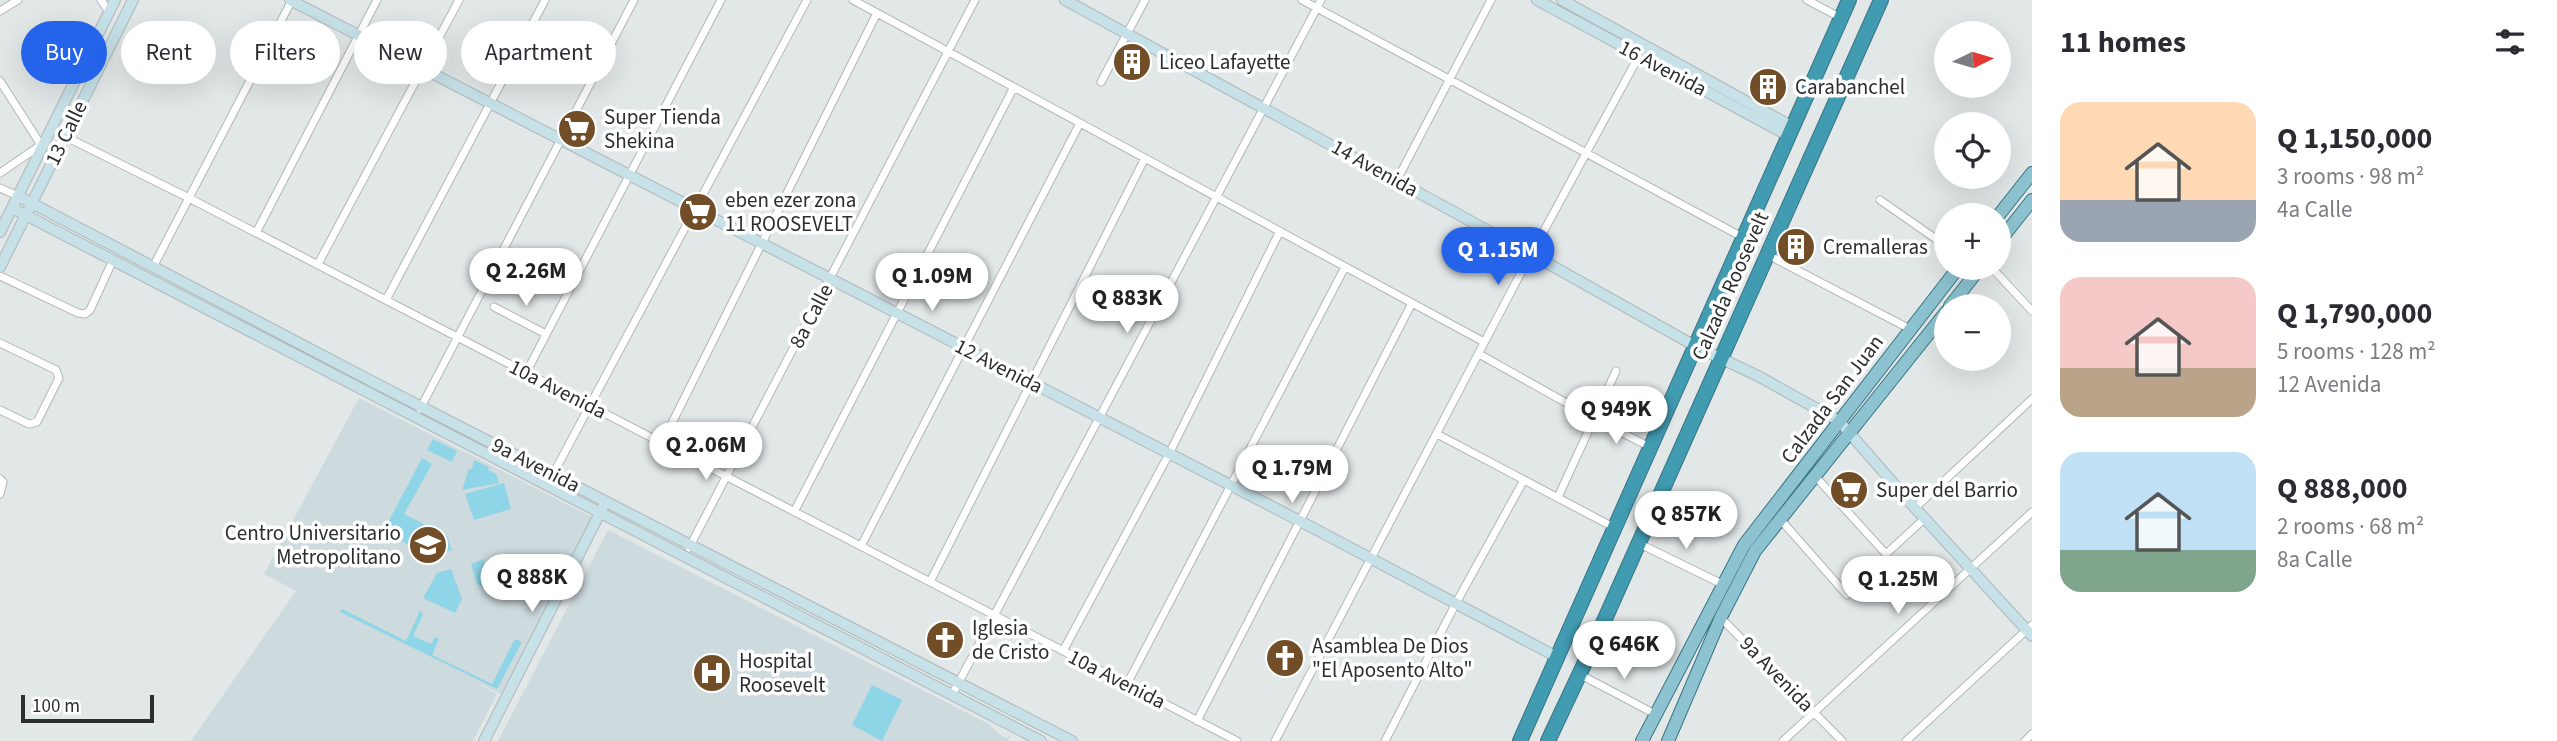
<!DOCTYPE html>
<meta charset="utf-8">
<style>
:root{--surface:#fff;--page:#f7f7f7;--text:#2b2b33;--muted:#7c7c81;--accent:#2563eb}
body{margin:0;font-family:"Source Sans 3",sans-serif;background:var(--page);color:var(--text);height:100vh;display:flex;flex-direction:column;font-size:26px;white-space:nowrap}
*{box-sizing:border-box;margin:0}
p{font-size:23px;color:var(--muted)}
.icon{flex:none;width:38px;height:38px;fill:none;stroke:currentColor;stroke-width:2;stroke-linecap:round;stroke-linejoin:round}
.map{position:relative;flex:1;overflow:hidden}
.drawer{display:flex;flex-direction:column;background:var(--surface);width:525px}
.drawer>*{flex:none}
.hud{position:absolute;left:21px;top:21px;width:665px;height:63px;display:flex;gap:14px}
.needle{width:46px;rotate:85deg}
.controls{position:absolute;left:1934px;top:21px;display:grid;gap:14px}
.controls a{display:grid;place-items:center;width:77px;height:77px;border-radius:50%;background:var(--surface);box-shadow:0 7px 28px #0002;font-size:35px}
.scale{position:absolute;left:21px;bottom:18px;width:133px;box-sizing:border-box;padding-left:7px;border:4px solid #2b2d2e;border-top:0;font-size:19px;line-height:24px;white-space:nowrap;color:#2b2d2e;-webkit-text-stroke:5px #fff;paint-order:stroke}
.price{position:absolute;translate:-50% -60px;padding:0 16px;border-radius:24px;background:#fff;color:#222;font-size:23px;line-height:46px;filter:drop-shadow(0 2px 4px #0008)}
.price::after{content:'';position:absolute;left:50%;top:42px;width:21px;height:16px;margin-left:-10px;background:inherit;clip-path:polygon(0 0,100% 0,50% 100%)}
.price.selected{background:var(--accent);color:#fff}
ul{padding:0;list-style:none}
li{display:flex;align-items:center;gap:21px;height:175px;padding:0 28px}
li span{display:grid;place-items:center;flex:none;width:196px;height:140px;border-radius:21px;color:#555}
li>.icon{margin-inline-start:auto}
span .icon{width:84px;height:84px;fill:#fffc;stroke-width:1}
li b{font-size:30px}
h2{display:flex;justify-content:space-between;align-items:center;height:84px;padding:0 28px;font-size:30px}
.chip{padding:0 24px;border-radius:32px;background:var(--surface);box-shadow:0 7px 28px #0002;font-size:24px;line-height:63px}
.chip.selected{background:var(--accent);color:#fff}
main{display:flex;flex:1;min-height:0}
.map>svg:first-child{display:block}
.built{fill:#cddade}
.green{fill:#8ed5e7}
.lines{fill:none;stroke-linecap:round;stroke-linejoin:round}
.street-casing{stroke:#b1b6b7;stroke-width:9}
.secondary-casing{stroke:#b1b6b7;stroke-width:12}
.primary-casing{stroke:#397483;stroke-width:14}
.highway-casing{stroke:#397483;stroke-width:16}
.street{stroke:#fff;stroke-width:7}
.secondary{stroke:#c6e1e8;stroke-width:10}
.primary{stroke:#8dc3d0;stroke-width:12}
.highway{stroke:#419bb1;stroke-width:14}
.labels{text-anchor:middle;stroke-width:7;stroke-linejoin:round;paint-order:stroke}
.poi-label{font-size:21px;fill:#2b2d2e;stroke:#fff;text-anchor:start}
.street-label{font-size:21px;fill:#2b2d2e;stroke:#fff}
</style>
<main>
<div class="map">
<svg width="2032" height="741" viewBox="0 0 2032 741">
<rect width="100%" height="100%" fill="#e2e7e8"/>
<path class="built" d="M 359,398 L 592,517 L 501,694 L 473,681 L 497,694 L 473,741 L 191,741 L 296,591 L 264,574 Z
M 608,530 L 987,723 L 1005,738 L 1011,735 L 1008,741 L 498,741 Z"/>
<path class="green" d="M 433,439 L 457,451 L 452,462 L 427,450 Z
M 422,458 L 432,464 L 404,514 L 447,536 L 452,550 L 434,557 L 383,532 Z
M 474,460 L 489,467 L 488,470 L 496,474 L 499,483 L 462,490 L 469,469 L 472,469 Z
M 504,483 L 511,509 L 474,520 L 465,494 Z
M 483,559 L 493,588 L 487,590 L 477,584 L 471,564 Z
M 451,569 L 462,599 L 455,613 L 423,598 L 437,573 Z
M 342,609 L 406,641 L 420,611 L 423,614 L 413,636 L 431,644 L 435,637 L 439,639 L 432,655 L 492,684 L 515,639 L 522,642 L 497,689 L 340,612 Z
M 872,685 L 902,700 L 882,741 L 852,725 Z"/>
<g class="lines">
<defs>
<path id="street" d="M 101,0 L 109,12
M 853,0 L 1484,342
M 1302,0 L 1744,238
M 1807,0 L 1841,18
M 0,11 L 18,0
M 0,81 L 41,145 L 0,173
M 1101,82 L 1145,0
M 64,136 L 189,198 L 1237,741
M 1397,180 L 1491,0
M 0,188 L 18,196
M 1880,200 L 1946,246
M 256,233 L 377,0
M 1768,255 L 1910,329
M 318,264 L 459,0
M 153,267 L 292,0
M 1992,268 L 2032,311
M 0,276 L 78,313 L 85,314 L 90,310 L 113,260
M 386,300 L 545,0
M 494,307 L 546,334
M 0,343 L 56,370 L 59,378 L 37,422 L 29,424 L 0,410
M 1479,354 L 1595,419 L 1650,447
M 526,373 L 721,0
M 420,409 L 634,0
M 1437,434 L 1615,528
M 662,443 L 877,13
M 1815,476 L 1886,554 L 1924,519
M 551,478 L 807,0
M 0,479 L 3,482 L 0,494
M 1558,497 L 1616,371
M 1915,508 L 2032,399
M 794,512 L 1014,87
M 1780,519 L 1847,595
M 1638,543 L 1722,584
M 861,546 L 1080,123
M 689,548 L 975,0
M 930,582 L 1145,158
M 1720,617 L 1842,741
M 1063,651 L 1169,454 L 1280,231
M 1579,674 L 1655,714
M 1127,684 L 1345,267
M 952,695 L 1321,0
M 1197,721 L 1412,303
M 1275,741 L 1515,284 L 1641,52
M 1385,741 L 1456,603 L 1524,480
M 1783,741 L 2032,512
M 1906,741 L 2032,625
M 2025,741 L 2032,734"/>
<path id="secondary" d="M 290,0 L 1300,521 L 1557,657
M 1065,0 L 1531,254 L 1695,346 L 1760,377 L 1839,421 L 1915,508 L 2032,636
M 1537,0 L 1789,136
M 1562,0 L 1793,127
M 18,196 L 379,385 L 1072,741
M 12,208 L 1041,741
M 0,232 L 115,0
M 0,267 L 133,0
M 484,741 L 603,507"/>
<path id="primary" d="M 1998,216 L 2032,173
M 1998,243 L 2032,200
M 1950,306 L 1980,268
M 1642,741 L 1744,545 L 1958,268
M 1668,741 L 1721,617 L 1755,551 L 1946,312"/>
<path id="highway" d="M 1520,741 L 1849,0
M 1548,741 L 1596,639 L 1881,0"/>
</defs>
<use href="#street" class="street-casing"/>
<use href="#secondary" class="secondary-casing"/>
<use href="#primary" class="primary-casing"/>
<use href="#highway" class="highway-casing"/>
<use href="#street" class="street"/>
<use href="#secondary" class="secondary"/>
<use href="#primary" class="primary"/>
<use href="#highway" class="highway"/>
</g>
<defs>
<symbol id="building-disc" viewBox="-11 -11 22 22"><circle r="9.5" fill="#724e28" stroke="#fff"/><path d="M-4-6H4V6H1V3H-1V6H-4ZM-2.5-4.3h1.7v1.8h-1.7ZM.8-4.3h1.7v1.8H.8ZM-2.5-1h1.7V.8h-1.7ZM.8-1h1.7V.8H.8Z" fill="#fff"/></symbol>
<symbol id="supermarket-disc" viewBox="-11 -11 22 22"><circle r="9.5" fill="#724e28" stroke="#fff"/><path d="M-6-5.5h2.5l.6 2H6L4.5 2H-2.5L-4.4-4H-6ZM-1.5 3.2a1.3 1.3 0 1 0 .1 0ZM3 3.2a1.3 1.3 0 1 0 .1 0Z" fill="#fff"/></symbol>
<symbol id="university-disc" viewBox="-11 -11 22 22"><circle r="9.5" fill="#724e28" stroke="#fff"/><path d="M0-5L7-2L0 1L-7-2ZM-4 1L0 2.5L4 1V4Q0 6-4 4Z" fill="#fff"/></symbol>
<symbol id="church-disc" viewBox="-11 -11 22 22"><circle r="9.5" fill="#724e28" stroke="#fff"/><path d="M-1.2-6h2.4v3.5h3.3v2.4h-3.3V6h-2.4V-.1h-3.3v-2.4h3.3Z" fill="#fff"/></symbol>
<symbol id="hospital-disc" viewBox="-11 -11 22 22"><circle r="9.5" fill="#724e28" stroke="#fff"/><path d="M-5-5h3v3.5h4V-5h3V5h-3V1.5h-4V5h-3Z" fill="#fff"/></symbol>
</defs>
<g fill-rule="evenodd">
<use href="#building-disc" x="1110" y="40" width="44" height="44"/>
<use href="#building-disc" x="1746" y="65" width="44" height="44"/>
<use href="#supermarket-disc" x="555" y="107" width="44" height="44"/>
<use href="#supermarket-disc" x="676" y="190" width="44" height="44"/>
<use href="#building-disc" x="1774" y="225" width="44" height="44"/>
<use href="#supermarket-disc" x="1827" y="468" width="44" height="44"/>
<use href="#university-disc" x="406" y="523" width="44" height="44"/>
<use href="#church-disc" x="923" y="618" width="44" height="44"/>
<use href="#church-disc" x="1263" y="636" width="44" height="44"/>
<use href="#hospital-disc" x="690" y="651" width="44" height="44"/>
</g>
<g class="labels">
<g class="poi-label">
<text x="1159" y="69">Liceo Lafayette</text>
<text x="1795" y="94">Carabanchel</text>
<text x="604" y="124">Super Tienda<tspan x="604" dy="24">Shekina</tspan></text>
<text x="725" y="207">eben ezer zona<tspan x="725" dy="24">11 ROOSEVELT</tspan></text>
<text x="1823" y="254">Cremalleras</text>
<text x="1876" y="497">Super del Barrio</text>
<text x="401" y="540" text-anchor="end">Centro Universitario<tspan x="401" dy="24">Metropolitano</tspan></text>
<text x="972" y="635">Iglesia<tspan x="972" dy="24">de Cristo</tspan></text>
<text x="1312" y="653">Asamblea De Dios<tspan x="1312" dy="24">"El Aposento Alto"</tspan></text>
<text x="739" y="668">Hospital<tspan x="739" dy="24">Roosevelt</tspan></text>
</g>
<g class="street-label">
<text transform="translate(1663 68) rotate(28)" y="7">16 Avenida</text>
<text transform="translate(66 133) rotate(-64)" y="7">13 Calle</text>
<text transform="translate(1375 168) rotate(29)" y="7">14 Avenida</text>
<text transform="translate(1730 286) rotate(-66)" y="7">Calzada Roosevelt</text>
<text transform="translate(811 316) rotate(-62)" y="7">8a Calle</text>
<text transform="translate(999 366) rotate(27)" y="7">12 Avenida</text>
<text transform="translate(558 389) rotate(27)" y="7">10a Avenida</text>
<text transform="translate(1832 399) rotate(-53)" y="7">Calzada San Juan</text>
<text transform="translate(536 465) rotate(27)" y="7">9a Avenida</text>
<text transform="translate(1777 674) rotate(46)" y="7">9a Avenida</text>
<text transform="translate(1117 679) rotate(27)" y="7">10a Avenida</text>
</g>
</g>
</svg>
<div class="controls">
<a><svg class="needle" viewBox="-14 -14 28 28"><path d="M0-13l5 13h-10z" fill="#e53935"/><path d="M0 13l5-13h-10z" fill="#7c7c81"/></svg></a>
<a><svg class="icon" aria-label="locate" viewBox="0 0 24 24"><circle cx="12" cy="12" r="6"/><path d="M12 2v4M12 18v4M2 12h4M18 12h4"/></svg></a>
<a>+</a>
<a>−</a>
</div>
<div class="scale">100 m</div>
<b class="price selected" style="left:1498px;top:287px">Q 1.15M</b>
<b class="price" style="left:526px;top:308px">Q 2.26M</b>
<b class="price" style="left:932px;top:313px">Q 1.09M</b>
<b class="price" style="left:1127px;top:335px">Q 883K</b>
<b class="price" style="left:1616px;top:446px">Q 949K</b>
<b class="price" style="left:706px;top:482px">Q 2.06M</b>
<b class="price" style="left:1292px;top:505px">Q 1.79M</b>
<b class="price" style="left:1686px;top:551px">Q 857K</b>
<b class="price" style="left:532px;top:614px">Q 888K</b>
<b class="price" style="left:1898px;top:616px">Q 1.25M</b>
<b class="price" style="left:1624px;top:681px">Q 646K</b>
<div class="hud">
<a class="chip selected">Buy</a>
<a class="chip">Rent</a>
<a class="chip">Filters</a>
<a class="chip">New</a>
<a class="chip">Apartment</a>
</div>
</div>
<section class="drawer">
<h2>11 homes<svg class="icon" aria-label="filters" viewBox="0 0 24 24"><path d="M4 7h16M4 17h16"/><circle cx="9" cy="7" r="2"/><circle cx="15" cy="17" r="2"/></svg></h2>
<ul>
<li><span style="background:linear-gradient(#ffd9b3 70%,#9aa5b1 0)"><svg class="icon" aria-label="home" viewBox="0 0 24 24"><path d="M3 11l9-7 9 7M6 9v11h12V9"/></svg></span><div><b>Q 1,150,000</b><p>3 rooms · 98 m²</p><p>4a Calle</p></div></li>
<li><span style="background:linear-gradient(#f6c9c9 65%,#b9a48a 0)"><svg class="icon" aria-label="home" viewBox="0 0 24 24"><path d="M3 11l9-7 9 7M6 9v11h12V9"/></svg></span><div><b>Q 1,790,000</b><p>5 rooms · 128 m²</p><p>12 Avenida</p></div></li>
<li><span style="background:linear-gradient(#bfe0f5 70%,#7fa58c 0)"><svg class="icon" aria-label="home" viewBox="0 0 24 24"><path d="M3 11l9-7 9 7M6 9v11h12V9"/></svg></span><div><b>Q 888,000</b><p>2 rooms · 68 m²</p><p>8a Calle</p></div></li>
</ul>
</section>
</main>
